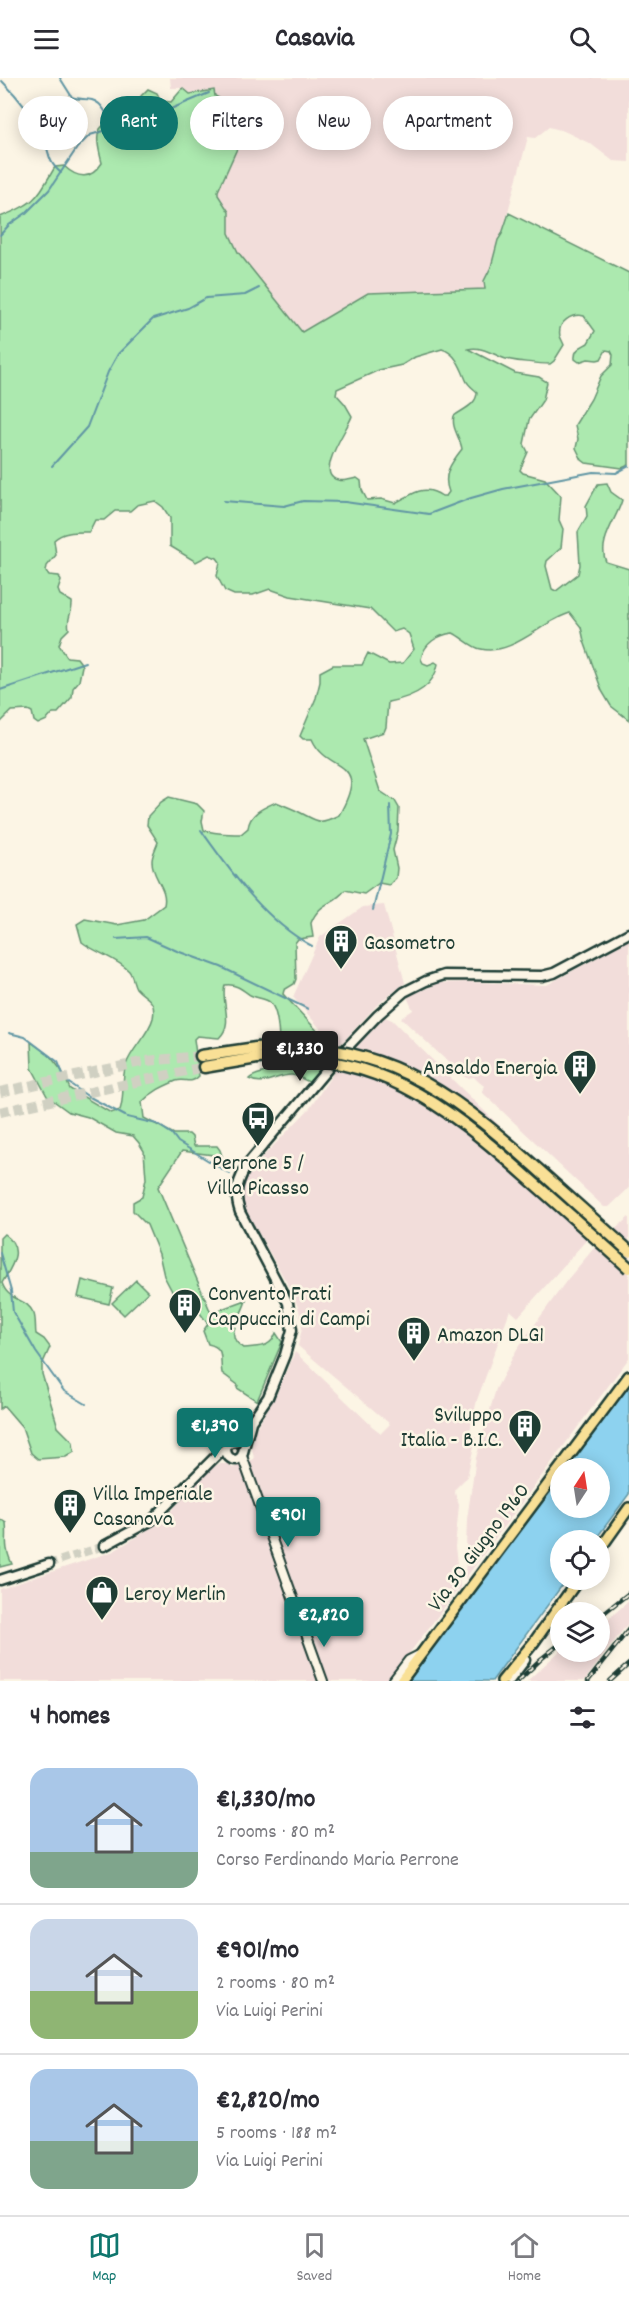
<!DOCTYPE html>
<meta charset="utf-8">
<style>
:root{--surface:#fff;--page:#f2f2f3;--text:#2b2b33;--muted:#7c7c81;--line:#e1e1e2;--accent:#0f766e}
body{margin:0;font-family:Dekko,sans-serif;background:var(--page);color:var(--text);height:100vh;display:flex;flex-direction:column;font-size:22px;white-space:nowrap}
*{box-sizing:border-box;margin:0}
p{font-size:20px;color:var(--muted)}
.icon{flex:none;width:33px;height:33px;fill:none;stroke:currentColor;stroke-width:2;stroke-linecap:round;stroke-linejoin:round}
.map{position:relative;height:1603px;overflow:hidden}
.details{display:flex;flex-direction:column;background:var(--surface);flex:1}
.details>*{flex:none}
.banner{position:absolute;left:18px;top:18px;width:594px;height:54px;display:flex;gap:12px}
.needle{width:39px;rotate:12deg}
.tools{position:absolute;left:550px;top:1380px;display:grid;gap:12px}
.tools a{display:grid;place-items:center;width:60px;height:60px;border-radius:50%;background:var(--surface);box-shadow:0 3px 15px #0003;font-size:30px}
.price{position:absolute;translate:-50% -51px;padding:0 14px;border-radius:6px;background:var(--accent);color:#fff;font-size:20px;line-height:39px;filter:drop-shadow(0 2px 3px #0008)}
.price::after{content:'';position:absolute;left:50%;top:36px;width:18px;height:14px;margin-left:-9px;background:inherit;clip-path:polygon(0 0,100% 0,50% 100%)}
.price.current{background:#222;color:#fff}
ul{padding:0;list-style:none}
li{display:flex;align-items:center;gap:18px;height:150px;padding:0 30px}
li+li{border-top:2px solid var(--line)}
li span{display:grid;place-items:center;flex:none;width:168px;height:120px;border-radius:18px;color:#555}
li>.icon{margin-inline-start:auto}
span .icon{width:72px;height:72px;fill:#fffc;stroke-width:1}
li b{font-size:26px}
h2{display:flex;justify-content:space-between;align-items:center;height:72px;padding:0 30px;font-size:26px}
.tag{padding:0 21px;border-radius:27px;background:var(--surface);box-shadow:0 3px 15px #0003;font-size:21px;line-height:54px}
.tag.current{background:var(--accent);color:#fff}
header{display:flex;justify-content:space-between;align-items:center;height:78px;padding:0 30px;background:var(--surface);font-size:27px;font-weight:800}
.tabs{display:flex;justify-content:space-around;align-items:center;height:84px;border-top:2px solid var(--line);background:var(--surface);font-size:16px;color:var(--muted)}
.tabs a{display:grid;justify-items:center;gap:3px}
.tabs .current{color:var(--accent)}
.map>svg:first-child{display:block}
.built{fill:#f2ddda}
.green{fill:#ace9af;stroke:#669372;stroke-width:1.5;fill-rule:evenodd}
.water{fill:#8dd2ef;stroke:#6196a4;stroke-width:1.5}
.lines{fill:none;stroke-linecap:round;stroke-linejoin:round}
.stream{stroke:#6196a4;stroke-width:2}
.secondary-tunnel{stroke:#d0d0c2;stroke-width:8;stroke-dasharray:8 4;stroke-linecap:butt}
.motorway-tunnel{stroke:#d0d0c2;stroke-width:10;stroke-dasharray:10 5;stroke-linecap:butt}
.tertiary-casing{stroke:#1f3d34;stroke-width:12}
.secondary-casing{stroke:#1f3d34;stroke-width:13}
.primary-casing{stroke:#1f3d34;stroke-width:14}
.motorway-casing{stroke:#1f3d34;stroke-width:15}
.tertiary{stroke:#fcf5e5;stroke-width:8}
.secondary{stroke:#fcf5e5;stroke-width:8}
.primary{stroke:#f9e096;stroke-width:9}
.motorway{stroke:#f9e096;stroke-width:10}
.rail-casing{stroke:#1f3d34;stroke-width:4.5}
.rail{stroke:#fcf5e5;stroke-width:2;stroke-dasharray:7;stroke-linecap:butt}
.motorway-bridge-casing{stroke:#1f3d34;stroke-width:15;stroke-linecap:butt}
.motorway-bridge{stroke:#f9e096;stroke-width:10}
.labels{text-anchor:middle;stroke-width:5;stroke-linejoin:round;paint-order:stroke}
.poi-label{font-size:22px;fill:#1f3d34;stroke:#fcf5e5;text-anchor:start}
.street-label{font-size:22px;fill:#1f3d34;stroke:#fcf5e5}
</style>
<header><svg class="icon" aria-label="menu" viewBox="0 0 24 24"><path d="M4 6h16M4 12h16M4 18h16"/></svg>Casavia<svg class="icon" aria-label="search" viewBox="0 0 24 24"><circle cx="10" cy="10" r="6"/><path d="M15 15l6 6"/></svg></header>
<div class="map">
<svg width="629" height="1603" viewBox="0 0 629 1603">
<rect width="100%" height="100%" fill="#fcf5e5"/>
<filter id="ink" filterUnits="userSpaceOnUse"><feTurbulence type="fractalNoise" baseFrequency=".0167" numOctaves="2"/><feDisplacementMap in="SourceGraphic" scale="12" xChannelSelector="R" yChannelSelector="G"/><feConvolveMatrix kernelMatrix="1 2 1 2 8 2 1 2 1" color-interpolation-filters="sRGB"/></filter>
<g filter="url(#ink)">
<path class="built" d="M 170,0 L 629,0 L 629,84 L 613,83 L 591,66 L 564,53 L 549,49 L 535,60 L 528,59 L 502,156 L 498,162 L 491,189 L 484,203 L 485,211 L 368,215 L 302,254 L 238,174 L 229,155 L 229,134 L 218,117 L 218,113 L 244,55 L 230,26 L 215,18 L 214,12 L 190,16 L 183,10 L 171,10 Z
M 384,827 L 405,905 L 376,928 L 337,970 L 293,919 L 320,859 L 363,829 Z
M 629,862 L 629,1110 L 609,1129 L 604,1129 L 484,1016 L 482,1013 L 484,1008 L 479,1004 L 474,999 L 467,1000 L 463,998 L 401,940 L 413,932 L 407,919 L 439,905 L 468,904 L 547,907 Z
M 385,939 L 392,942 L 531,1079 L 597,1150 L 518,1239 L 510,1232 L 477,1322 L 469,1357 L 476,1359 L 467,1399 L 454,1412 L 459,1427 L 455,1469 L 460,1509 L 388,1603 L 0,1603 L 0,1511 L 114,1473 L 162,1443 L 210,1391 L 219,1386 L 228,1386 L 233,1390 L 254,1381 L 252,1370 L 255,1352 L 276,1317 L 295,1274 L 373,1349 L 381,1355 L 390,1346 L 298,1268 L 302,1250 L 299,1232 L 293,1216 L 248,1136 L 242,1122 L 244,1105 L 250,1092 L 310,1030 L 336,991 Z
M 629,1139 L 629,1280 L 465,1501 L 467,1441 L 476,1380 L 496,1311 L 517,1271 L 567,1202 L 595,1169 Z
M 629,1523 L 629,1544 L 584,1603 L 527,1603 L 561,1572 L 600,1574 L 600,1548 Z"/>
<path class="green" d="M 183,10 L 190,16 L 214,12 L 215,18 L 230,26 L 244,55 L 218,113 L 218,117 L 229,134 L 229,155 L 238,174 L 302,254 L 368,215 L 485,211 L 484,203 L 491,189 L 498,162 L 502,156 L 509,135 L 629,195 L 629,387 L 622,390 L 586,385 L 582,382 L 576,370 L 578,361 L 575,347 L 591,321 L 601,298 L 612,287 L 613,277 L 611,273 L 606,272 L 601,281 L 597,282 L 588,281 L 579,284 L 575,281 C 574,271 581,269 588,265 L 595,253 L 584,238 C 572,235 557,244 560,258 C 561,261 563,264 564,267 L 554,283 L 550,286 C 542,286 510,283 503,280 C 491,275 481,268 468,271 L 515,295 L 539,299 L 547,304 L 543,322 L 529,342 L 524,366 L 528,374 L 520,392 L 523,395 L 545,401 L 561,418 L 559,442 L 563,451 L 561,470 L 547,483 L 546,488 L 552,511 L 556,513 L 578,496 L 580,487 L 578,454 L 587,438 L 586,428 L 598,406 L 607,405 L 611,414 L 622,422 C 617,441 597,463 606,484 L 629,491 L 629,642 L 611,628 L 602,613 L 584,563 L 581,549 L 570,535 C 542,543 513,578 481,571 C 472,570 462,559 453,555 C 438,557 424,565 421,581 L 423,585 L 428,587 L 435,584 L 438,586 C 434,611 410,620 388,624 L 386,649 L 384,654 L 363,661 L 380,713 L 395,723 L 399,730 L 398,753 L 393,772 L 397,790 L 396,800 L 389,807 L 379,805 L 364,816 L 345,812 C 334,827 320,823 311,845 L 313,859 L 298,861 L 295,865 L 296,901 L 294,906 L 284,912 L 283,916 L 336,973 L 309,1004 C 304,1002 297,997 291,997 C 276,997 264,1009 249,1001 C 257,993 271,997 276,985 C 281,973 280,930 268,923 C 263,920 256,920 250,917 C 243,912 235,905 225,907 C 220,924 235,945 219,960 L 197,958 L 194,961 L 199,998 C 191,1007 185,1000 176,1003 C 162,1009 153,1013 142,1024 L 144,1040 L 174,1056 L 189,1056 L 192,1059 L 194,1068 L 217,1068 L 220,1072 L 222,1078 L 182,1073 L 158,1109 L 211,1235 L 246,1222 C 243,1238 221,1258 244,1270 C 259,1268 270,1271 276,1255 L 282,1264 L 257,1323 L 237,1310 L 238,1307 L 222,1295 C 219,1280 226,1270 208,1266 L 203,1253 L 208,1246 L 200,1235 L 173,1215 L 164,1198 L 159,1176 L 147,1147 L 133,1133 L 133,1124 L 142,1119 L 146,1101 L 144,1073 L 139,1065 L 133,1058 L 116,1055 L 88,1039 L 69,1034 L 47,1018 L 32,990 L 31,964 L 50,978 L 62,993 L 70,1011 L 111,1035 L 120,1032 C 125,1017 121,1001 126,987 C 131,971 149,956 153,940 C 157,920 144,920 136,910 C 133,905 133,898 129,893 C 116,880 96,875 82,864 L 77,846 L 85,841 L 117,847 L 144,842 L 164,827 C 168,810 152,800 152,783 C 152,777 156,770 158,764 L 147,747 L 148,738 L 161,724 L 169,719 L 197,726 L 204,733 L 202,743 L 204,752 C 215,756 229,756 241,756 L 248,750 C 250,735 263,730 276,724 C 285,728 294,731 303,736 C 320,745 320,746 339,737 C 372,679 327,696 312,661 L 303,661 L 300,658 L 316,620 L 320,604 L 320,594 L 333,587 L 362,587 L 368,575 L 389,586 L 403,585 L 414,571 L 409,556 L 402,551 L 393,554 L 370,531 L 290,518 L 270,511 L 253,517 L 234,517 L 225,513 L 217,498 L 220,484 L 217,480 L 209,477 L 196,484 L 170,468 L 170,440 L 163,429 L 155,423 L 137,427 L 130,433 L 115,433 L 104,442 L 95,442 L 89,454 C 77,454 63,453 54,462 L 56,477 L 47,488 L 46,493 L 49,497 L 59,498 L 61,503 L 58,512 L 60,517 L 72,524 C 73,535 66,539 69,551 L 62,558 L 59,567 L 67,579 L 77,580 L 80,584 L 82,588 L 79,603 L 73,610 L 72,619 L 58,635 L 53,635 L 47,642 L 38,646 L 34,643 L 32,634 L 28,632 L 12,633 L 0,645 L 0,139 C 36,125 36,121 55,89 L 64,88 C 78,101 91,102 102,85 C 92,46 98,47 134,36 L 141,18 L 148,11 L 157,15 L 161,23 L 171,24 ZM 442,271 C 456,275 461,290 466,302 C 468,307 473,310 477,314 C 477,327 463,331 454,338 C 451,350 460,359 462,371 C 451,385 442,397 449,414 L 446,418 L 442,418 C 423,405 412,417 395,425 L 381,421 L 367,422 L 362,412 L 361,403 L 357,400 C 352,401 343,404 338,402 C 313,397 349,349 352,338 L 345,326 L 336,316 L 337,311 L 379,292 L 402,287 L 415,279 Z
M 4,1156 C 26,1171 11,1189 2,1205 C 9,1225 26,1218 34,1236 C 36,1241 35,1250 36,1256 L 44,1261 L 50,1269 L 42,1287 L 42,1296 L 58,1349 L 73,1364 L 74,1374 L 66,1379 L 38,1381 L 31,1375 L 22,1349 L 4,1328 L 0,1331 L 0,1160 Z
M 82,1202 L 113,1210 L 109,1226 L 78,1219 Z
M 136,1202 L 148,1214 L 124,1237 L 112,1225 Z
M 0,1441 L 6,1445 C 8,1463 3,1466 12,1486 L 0,1489 Z"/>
<path class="water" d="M 629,1306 L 629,1416 L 595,1462 L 561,1462 L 561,1502 L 566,1502 L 492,1603 L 408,1603 L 561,1396 L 561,1430 L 600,1430 L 600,1390 L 565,1390 Z"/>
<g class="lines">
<path class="stream" d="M 60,0 L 72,19 C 78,22 85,20 92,22 C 103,25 109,39 111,50
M 2,3 C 17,18 33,38 42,57 C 51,74 45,81 61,95
M 0,157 L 9,147 L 26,135 L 49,112 L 77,70 L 90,57 L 149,40 L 209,15
M 52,388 L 87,349 L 108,294 L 118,276 L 153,241 L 188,230 L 206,220 L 245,217 L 259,210
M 224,423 L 284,428 L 303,423 L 345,424 L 429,436 L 471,420 L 503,411 L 593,394 L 616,395 L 629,388
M 0,612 L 85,584
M 201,752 C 231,794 265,843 312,868
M 373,832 L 391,756 L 390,727
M 116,861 L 146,859 L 177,873 L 221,889 L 308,931
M 9,955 L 25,959 L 58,984 L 66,1003 L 86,1017 L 127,1039 L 157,1046 L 172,1056 L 178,1064 L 230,1096
M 0,1175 L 11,1213 L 13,1234 L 36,1274 L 64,1313 L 86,1326"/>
<path class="secondary-tunnel" d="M 49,1486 L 104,1468"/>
<path class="motorway-tunnel" d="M 0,1014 L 146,983 L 201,978
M 0,1034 L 204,989"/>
<defs>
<path id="tertiary" d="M 242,1378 L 323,1603
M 393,1603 L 409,1582 L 419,1577"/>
<path id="secondary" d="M 251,1344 L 242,1378 L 237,1382 C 230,1382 226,1378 226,1370 L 230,1365 L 237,1364 L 268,1319 L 285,1277 L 292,1252 L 288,1225 L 240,1134 C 233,1114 238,1102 249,1084 L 336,981 L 378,937 L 404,914 L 426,903 L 444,897 L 542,898 L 554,895 L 629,855
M 104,1468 L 152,1442 L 219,1375 L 226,1370
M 0,1502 L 49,1486
M 509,1603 L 525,1582"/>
<path id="primary" d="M 600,1471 L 629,1430
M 401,1603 L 629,1298
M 502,1603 L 534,1564 L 578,1502"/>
<path id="motorway" d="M 201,978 L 256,970
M 204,989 L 257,980"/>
</defs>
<use href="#tertiary" class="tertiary-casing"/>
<use href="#secondary" class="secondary-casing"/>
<use href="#primary" class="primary-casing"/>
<use href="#motorway" class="motorway-casing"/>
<use href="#tertiary" class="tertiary"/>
<use href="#secondary" class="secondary"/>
<use href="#primary" class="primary"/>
<use href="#motorway" class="motorway"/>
<defs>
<path id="rail" d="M 600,1538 L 629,1515
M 518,1603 L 541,1581 L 561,1565
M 588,1603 L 629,1551
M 610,1603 L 629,1586"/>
</defs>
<use href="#rail" class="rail-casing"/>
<use href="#rail" class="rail"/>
<defs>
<path id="motorway-bridge" d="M 256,970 C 377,960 448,1011 533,1087 C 565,1116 597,1144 629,1173
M 257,980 C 374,972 444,1025 527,1099 C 561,1129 595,1159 629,1190"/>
</defs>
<use href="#motorway-bridge" class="motorway-bridge-casing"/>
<use href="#motorway-bridge" class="motorway-bridge"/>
</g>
</g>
<defs>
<symbol id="building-pin" viewBox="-11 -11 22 30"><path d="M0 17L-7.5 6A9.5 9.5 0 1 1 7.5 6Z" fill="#1f3d34" stroke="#fcf5e5"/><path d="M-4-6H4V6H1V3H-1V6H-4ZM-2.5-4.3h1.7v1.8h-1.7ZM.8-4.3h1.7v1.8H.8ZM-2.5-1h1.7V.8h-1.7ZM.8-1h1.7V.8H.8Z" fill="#fff"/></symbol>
<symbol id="bus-pin" viewBox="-11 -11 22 30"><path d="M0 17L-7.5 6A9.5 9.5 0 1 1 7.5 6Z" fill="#1f3d34" stroke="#fcf5e5"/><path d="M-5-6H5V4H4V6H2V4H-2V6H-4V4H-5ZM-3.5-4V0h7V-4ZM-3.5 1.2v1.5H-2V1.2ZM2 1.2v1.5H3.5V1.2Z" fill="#fff"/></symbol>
<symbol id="shop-pin" viewBox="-11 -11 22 30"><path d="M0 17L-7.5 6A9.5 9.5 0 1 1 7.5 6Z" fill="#1f3d34" stroke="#fcf5e5"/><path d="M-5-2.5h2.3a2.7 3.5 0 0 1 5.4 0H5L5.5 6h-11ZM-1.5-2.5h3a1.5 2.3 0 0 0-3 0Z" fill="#fff"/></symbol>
</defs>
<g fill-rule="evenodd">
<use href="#building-pin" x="322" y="844" width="38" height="52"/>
<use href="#building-pin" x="561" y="969" width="38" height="52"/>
<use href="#bus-pin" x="239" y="1021" width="38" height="52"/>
<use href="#building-pin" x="166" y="1208" width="38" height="52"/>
<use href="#building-pin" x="395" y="1236" width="38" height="52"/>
<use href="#building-pin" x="506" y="1329" width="38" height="52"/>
<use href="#building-pin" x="51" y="1408" width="38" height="52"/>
<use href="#shop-pin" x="83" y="1495" width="38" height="52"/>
</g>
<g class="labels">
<g class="poi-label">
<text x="364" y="871">Gasometro</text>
<text x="557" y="996" text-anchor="end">Ansaldo Energia</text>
<text x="258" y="1091" text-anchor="middle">Perrone 5 /<tspan x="258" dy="25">Villa Picasso</tspan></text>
<text x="208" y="1222">Convento Frati<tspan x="208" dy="25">Cappuccini di Campi</tspan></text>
<text x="437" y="1263">Amazon DLG1</text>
<text x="502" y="1343" text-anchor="end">Sviluppo<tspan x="502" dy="25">Italia - B.I.C.</tspan></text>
<text x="93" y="1422">Villa Imperiale<tspan x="93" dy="25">Casanova</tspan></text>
<text x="125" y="1522">Leroy Merlin</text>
</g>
<g class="street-label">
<text transform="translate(477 1468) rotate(-53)" y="8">Via 30 Giugno 1960</text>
</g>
</g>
</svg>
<div class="tools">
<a><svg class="needle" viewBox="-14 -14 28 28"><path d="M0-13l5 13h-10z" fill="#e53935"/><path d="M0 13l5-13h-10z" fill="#7c7c81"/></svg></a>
<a><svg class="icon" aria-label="locate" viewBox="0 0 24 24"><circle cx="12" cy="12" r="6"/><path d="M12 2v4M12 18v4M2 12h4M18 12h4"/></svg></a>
<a><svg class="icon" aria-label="layers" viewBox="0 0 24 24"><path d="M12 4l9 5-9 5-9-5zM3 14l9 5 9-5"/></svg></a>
</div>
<b class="price current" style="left:300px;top:1004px">€1,330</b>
<b class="price" style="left:215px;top:1381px">€1,390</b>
<b class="price" style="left:288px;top:1470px">€901</b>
<b class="price" style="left:324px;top:1570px">€2,820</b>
<div class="banner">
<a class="tag">Buy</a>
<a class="tag current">Rent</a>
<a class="tag">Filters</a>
<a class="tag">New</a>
<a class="tag">Apartment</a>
</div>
</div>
<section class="details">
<h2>4 homes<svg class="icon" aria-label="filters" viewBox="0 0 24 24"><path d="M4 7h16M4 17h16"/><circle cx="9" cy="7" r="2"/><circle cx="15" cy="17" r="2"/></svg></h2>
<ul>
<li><span style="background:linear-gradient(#a9c7e8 70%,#7fa58c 0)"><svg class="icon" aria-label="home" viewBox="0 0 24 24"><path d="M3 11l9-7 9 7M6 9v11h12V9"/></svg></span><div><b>€1,330/mo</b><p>2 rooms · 80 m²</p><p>Corso Ferdinando Maria Perrone</p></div></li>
<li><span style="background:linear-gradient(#c9d6e8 60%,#8fb573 0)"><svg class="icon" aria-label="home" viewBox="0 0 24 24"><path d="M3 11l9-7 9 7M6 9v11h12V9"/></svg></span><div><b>€901/mo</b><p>2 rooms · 80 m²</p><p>Via Luigi Perini</p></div></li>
<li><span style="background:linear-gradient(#a9c7e8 60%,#7fa58c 0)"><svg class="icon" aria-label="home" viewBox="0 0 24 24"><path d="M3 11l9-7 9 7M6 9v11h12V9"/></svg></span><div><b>€2,820/mo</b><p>5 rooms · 188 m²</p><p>Via Luigi Perini</p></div></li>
</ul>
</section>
<nav class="tabs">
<a class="current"><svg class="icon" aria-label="map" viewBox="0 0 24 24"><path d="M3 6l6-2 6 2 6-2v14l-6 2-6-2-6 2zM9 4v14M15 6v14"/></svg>Map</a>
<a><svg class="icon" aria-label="saved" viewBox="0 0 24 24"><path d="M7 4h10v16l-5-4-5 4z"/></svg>Saved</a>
<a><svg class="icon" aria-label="home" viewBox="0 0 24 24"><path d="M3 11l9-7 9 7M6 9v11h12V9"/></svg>Home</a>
</nav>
